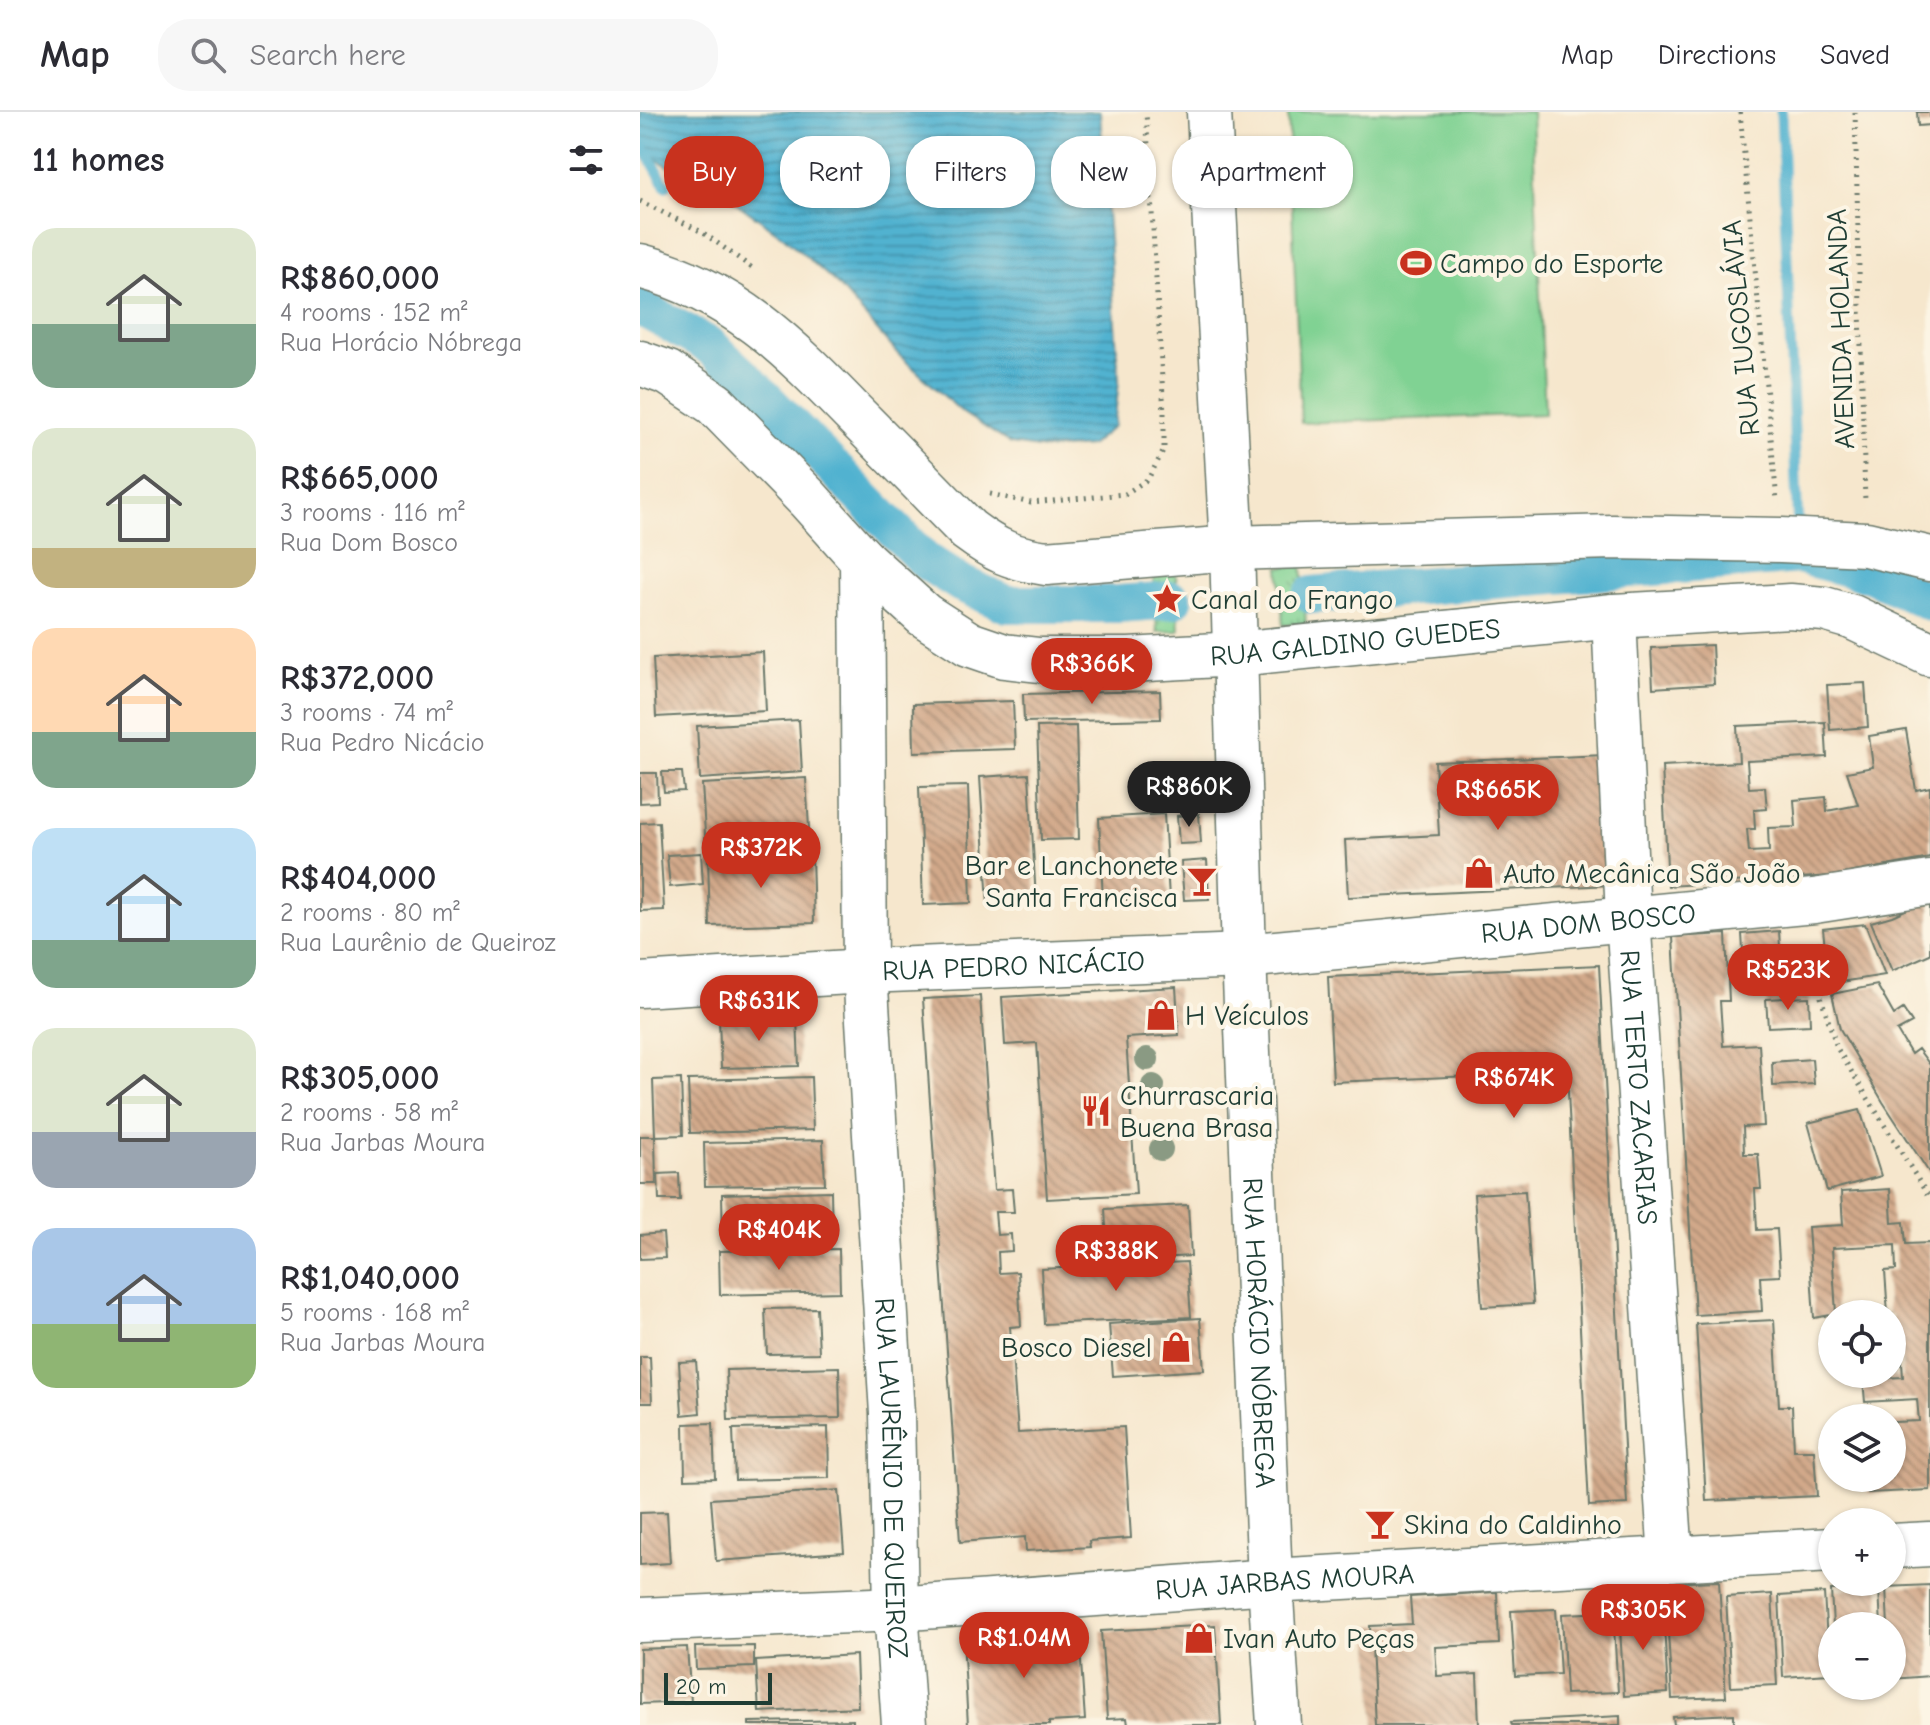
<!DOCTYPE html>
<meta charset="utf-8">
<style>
:root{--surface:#fff;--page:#f7f7f7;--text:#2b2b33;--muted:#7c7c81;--line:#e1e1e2;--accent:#c8321e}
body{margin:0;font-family:"Comic Neue",sans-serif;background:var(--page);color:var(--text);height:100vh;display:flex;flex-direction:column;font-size:30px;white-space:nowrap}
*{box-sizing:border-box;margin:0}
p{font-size:26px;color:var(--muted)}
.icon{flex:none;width:44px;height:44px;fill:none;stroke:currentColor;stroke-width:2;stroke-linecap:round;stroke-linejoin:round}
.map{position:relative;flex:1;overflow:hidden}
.sheet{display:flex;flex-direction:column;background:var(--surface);width:640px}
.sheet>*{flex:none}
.banner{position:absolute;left:24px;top:24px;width:760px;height:72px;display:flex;gap:16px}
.controls{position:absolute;left:1178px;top:1188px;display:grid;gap:16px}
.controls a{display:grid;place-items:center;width:88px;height:88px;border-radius:50%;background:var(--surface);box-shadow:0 2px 6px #0004;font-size:40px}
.scale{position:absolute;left:24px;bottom:20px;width:108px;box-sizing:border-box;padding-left:8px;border:4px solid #1f3d34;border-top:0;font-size:22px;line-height:28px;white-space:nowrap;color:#1f3d34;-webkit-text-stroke:6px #fcf5e5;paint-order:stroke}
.price{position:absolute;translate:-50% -68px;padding:0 18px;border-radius:28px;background:var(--accent);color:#fff;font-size:26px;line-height:52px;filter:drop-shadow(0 2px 4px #0008)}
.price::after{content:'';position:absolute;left:50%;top:48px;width:24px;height:18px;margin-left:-12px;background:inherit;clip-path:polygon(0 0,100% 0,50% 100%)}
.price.selected{background:#222;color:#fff}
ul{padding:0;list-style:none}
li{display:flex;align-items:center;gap:24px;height:200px;padding:0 32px}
li span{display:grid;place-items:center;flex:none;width:224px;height:160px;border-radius:24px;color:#555}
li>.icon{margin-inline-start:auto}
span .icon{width:96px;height:96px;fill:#fffc;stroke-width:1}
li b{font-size:34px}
h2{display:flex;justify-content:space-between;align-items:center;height:96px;padding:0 32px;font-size:34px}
.pill{padding:0 28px;border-radius:32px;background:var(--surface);box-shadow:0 2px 6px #0004;font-size:28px;line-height:72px}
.pill.selected{background:var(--accent);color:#fff}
header{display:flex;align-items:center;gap:48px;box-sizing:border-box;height:112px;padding:0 40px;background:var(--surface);border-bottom:2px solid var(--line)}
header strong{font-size:38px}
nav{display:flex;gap:44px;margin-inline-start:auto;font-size:28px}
.search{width:560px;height:72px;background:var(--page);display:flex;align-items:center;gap:20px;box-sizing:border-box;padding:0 28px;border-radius:32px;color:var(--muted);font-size:30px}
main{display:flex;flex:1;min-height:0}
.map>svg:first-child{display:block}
.grass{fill:url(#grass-tufts);stroke:#508864;stroke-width:2}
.pitch{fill:#80d293;stroke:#508864;stroke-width:2}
.water{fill:url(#water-rules);stroke:#387882;stroke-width:2}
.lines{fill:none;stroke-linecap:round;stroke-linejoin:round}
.stream{stroke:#51b2d0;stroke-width:11}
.canal{stroke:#51b2d0;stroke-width:38}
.building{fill:url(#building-back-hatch)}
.street-casing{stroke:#6a786a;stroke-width:47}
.secondary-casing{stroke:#6a786a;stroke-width:47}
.primary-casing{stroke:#6a786a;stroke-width:47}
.path{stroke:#6a786a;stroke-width:5;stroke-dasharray:2 6;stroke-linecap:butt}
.street{stroke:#fff;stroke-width:44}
.secondary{stroke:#fff;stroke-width:44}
.primary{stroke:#fff;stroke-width:44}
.tree{fill:#8a9a83}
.labels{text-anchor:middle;stroke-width:8;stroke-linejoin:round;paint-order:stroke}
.poi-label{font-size:28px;fill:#1f3d34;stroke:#fcf5e5;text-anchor:start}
.street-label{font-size:28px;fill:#1f3d34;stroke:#fcf5e5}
</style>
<header>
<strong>Map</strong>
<div class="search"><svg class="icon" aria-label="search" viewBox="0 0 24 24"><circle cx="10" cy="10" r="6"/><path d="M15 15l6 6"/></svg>Search here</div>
<nav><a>Map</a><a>Directions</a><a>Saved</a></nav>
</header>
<main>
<section class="sheet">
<h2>11 homes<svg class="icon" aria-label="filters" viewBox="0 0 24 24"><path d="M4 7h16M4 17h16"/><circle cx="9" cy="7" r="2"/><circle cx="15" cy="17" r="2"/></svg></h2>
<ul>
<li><span style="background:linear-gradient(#dfe7d0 60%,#7fa58c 0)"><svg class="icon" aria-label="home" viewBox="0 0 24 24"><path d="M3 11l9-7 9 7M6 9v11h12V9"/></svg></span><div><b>R$860,000</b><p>4 rooms · 152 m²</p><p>Rua Horácio Nóbrega</p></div></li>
<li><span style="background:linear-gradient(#dfe7d0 75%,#c2b280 0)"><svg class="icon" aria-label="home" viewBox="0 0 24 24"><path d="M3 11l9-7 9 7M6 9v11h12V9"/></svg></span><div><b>R$665,000</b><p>3 rooms · 116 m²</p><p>Rua Dom Bosco</p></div></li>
<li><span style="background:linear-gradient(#ffd9b3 65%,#7fa58c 0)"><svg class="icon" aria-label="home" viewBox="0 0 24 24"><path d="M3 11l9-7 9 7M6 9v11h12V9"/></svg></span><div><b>R$372,000</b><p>3 rooms · 74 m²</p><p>Rua Pedro Nicácio</p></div></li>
<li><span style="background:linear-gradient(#bfe0f5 70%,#7fa58c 0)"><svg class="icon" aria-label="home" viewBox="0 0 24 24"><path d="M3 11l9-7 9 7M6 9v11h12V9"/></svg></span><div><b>R$404,000</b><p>2 rooms · 80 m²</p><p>Rua Laurênio de Queiroz</p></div></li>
<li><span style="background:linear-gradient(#dfe7d0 65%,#9aa5b1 0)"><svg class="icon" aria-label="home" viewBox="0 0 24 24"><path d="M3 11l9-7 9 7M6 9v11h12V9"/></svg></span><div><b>R$305,000</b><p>2 rooms · 58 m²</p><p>Rua Jarbas Moura</p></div></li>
<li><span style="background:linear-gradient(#a9c7e8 60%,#8fb573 0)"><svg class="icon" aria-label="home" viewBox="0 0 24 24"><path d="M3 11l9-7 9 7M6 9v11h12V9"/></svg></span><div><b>R$1,040,000</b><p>5 rooms · 168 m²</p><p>Rua Jarbas Moura</p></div></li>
</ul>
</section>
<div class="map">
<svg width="1290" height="1613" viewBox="0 0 1290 1613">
<defs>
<pattern id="grass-tufts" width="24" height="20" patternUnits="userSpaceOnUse" patternTransform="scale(2)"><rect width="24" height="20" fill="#80d293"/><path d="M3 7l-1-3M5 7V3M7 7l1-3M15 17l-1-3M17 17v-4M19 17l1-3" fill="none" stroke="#68ac79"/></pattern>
<pattern id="water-rules" width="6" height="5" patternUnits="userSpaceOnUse" patternTransform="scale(2)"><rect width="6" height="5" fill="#51b2d0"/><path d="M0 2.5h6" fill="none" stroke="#4392aa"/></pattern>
<pattern id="building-back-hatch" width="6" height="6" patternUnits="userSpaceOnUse" patternTransform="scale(2)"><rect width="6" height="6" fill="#d2a98a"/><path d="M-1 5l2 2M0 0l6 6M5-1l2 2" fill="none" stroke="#aa8b72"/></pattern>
</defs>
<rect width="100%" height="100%" fill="#fcf5e5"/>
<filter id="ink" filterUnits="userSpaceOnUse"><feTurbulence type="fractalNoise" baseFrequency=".0125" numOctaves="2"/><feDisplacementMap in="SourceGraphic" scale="16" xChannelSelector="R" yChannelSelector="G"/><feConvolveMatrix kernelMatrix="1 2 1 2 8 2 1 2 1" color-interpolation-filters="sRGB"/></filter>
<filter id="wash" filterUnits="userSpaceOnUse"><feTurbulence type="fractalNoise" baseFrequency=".006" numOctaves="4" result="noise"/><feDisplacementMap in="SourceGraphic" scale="32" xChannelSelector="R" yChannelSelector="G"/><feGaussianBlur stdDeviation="1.8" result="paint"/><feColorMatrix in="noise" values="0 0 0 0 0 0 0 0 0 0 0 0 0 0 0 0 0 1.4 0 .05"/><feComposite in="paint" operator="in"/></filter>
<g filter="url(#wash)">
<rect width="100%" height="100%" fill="#f6e7cd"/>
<path class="grass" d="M 662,454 L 666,512 L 643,513 L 639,455 Z
M 536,461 L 539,519 L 517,520 L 513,462 Z"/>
<path class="pitch" d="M 648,0 L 892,0 L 905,302 L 661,311 Z"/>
<path class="water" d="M 0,0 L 460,0 L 479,269 L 474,314 L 450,334 L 405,337 L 371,332 L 323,301 L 259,243 L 196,171 L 144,125 L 89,86 L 0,39 Z"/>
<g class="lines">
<path class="stream" d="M 1141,0 L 1158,419
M 0,29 L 26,74"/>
<path class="canal" d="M 0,195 L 70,234 L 111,272 L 285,449 L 322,472 L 367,492 L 478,492 L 533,488
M 672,483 L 1159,443 L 1233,463 L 1290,490"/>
</g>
<g id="blocks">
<path class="building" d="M 1277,0 L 1290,0 L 1290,13 L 1278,14 Z
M 1072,533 L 1074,572 L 1013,576 L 1011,536 Z
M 123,540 L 126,599 L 16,605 L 13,546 Z
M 1225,571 L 1228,615 L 1190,618 L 1187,573 Z
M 520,579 L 521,607 L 384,610 L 383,582 Z
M 373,589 L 375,637 L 274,640 L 273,592 Z
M 159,608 L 162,660 L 60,667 L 57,614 Z
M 1185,610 L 1187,645 L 1107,649 L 1109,676 L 1125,675 L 1127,697 L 1114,698 L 1115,717 L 1107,717 L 1109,740 L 1129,739 L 1128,716 L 1156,715 L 1154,688 L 1186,685 L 1187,699 L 1218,693 L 1207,660 L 1233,655 L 1229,624 L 1266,618 L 1276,678 L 1290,675 L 1290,746 L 1192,764 L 1028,774 L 1022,654 L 1099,650 L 1097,614 Z
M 436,614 L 439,727 L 401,728 L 397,615 Z
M 965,643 L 971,773 L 708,785 L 705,728 L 799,723 L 795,650 Z
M 22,660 L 42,660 L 44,679 L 24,680 Z
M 0,661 L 17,661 L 18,690 L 0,691 Z
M 389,662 L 396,789 L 348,792 L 340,665 Z
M 166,666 L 170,733 L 66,738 L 62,672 Z
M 328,674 L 331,791 L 283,793 L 279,675 Z
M 524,702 L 529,786 L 463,789 L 459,706 Z
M 559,702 L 561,731 L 539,732 L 537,704 Z
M 19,710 L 24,798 L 0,799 L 0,711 Z
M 61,741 L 63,772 L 30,775 L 27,743 Z
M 172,743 L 174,811 L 70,814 L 68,746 Z
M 567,748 L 569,787 L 544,788 L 541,750 Z
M 1290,787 L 1290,842 L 1252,859 L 1231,810 L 1252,804 Z
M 1225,812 L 1245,863 L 1189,872 L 1183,817 Z
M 1139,819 L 1142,868 L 1105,870 L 1102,822 Z
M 1086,822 L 1089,889 L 1080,889 L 1083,934 L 1119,932 L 1124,1014 L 1103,1015 L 1104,1042 L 1118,1042 L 1121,1077 L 1115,1077 L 1117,1118 L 1137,1117 L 1140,1164 L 1120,1165 L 1122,1199 L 1055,1203 L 1033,825 Z
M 959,853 L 987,1392 L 949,1394 L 927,960 L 693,970 L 688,865 Z
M 1237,873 L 1254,903 L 1263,897 L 1272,911 L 1257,919 L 1271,942 L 1278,937 L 1290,953 L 1290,1062 L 1243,990 L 1200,917 L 1192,882 Z
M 536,875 L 539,923 L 486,926 L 496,1082 L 407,1087 L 397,931 L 365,933 L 362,885 Z
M 340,884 L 354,1078 L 372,1077 L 374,1100 L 355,1100 L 357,1123 L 371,1122 L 372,1139 L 358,1140 L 359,1161 L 378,1160 L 381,1214 L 370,1215 L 378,1321 L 484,1315 L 491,1426 L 449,1429 L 450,1435 L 386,1439 L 385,1425 L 320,1430 L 283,887 Z
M 1169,885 L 1170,913 L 1128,915 L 1126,887 Z
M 157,906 L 159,954 L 81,956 L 79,907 Z
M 1172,947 L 1174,972 L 1133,974 L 1132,950 Z
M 171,965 L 173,1018 L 50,1021 L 48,968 Z
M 41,967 L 43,1023 L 15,1024 L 13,968 Z
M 1220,998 L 1241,1064 L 1187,1079 L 1168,1011 Z
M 0,1024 L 15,1024 L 16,1072 L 0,1072 Z
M 183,1028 L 185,1072 L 65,1074 L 64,1031 Z
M 39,1061 L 40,1088 L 19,1088 L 18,1062 Z
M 1250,1077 L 1252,1111 L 1264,1110 L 1266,1132 L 1290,1131 L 1290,1378 L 1228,1381 L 1227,1366 L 1252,1366 L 1252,1333 L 1256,1333 L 1254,1310 L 1279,1309 L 1277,1287 L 1225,1290 L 1223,1267 L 1263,1265 L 1260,1221 L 1252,1222 L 1252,1202 L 1248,1202 L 1245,1159 L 1256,1158 L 1255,1133 L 1192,1136 L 1196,1202 L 1174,1206 L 1168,1115 L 1203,1113 L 1201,1080 Z
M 191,1079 L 192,1125 L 83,1128 L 82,1082 Z
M 885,1079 L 893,1192 L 842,1195 L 834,1082 Z
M 548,1093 L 551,1144 L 468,1149 L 465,1097 Z
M 23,1121 L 25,1146 L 0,1147 L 0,1123 Z
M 199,1137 L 200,1180 L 80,1183 L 79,1139 Z
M 547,1150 L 551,1205 L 404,1212 L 401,1157 Z
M 177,1196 L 179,1241 L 127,1242 L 125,1197 Z
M 560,1206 L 564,1258 L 473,1264 L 469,1212 Z
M 1134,1208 L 1139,1294 L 1152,1294 L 1154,1338 L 1174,1338 L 1177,1384 L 1066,1389 L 1056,1212 Z
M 0,1245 L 10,1245 L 12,1291 L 0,1291 Z
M 56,1249 L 60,1301 L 42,1303 L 39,1250 Z
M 199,1255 L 200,1306 L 88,1308 L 86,1258 Z
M 73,1311 L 75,1366 L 45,1367 L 44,1312 Z
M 188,1315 L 189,1366 L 95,1368 L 93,1317 Z
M 199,1378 L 204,1440 L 76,1449 L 71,1387 Z
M 27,1400 L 30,1451 L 0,1453 L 0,1401 Z
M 1079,1469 L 1086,1585 L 1032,1587 L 1025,1471 Z
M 1290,1473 L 1290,1564 L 1252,1567 L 1252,1514 L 1248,1514 L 1246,1475 Z
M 1239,1476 L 1241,1514 L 1193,1514 L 1191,1478 Z
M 857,1480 L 859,1532 L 795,1535 L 797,1564 L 837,1562 L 839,1613 L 735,1613 L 730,1514 L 772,1512 L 770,1485 Z
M 1184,1481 L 1189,1562 L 1143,1565 L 1139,1484 Z
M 1132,1482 L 1137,1573 L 1091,1575 L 1086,1485 Z
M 916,1497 L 920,1562 L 875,1564 L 871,1499 Z
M 1023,1497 L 1028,1581 L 984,1584 L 979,1499 Z
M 973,1500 L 978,1580 L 926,1582 L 922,1502 Z
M 575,1513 L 581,1613 L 488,1613 L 487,1606 L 467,1607 L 461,1519 Z
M 439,1521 L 445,1608 L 409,1610 L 409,1613 L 328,1613 L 323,1527 Z
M 114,1534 L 114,1555 L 56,1557 L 55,1535 Z
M 47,1535 L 51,1590 L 0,1592 L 0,1537 Z
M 216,1543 L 218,1595 L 119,1600 L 116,1549 Z
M 1094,1602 L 1094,1613 L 1034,1613 L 1033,1605 Z
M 980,1604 L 980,1613 L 872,1613 L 871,1610 Z
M 213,1608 L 213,1613 L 109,1613 L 109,1610 Z"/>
</g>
</g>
<g filter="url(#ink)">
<use href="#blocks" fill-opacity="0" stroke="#6a786a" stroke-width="2"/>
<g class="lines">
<defs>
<g id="street">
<path d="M 0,154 C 93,179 148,234 213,301 C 252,340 290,379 328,418 C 356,439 372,446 406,451 L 592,436 L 973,425 L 1141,428 L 1226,432 L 1290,447"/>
<path id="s1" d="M 0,251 L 28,261 L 75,292 L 168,387 L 222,447 L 284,503 L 329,532 L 364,544 L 399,548 L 489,548 L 596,542 L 974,504 L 1150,494 L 1184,497 L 1212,505 L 1290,542"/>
<path id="s2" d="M 222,447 L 225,859 L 252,1302 L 256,1497 L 264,1613"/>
<path id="s3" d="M 974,504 L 988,805 L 1031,1447"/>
<path id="s4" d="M 604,844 L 1174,789 L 1290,771"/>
<path d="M 1252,1434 L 1290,1432"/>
<path id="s5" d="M 0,1508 L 256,1497 L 630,1469 L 1192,1438"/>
</g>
<g id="secondary">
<path id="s6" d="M 0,873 L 225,859 L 604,844"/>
</g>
<g id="primary">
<path id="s7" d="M 569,0 L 592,436 L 604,844 L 630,1469 L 639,1613"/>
</g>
</defs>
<use href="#street" class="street-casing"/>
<use href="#secondary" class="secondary-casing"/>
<use href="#primary" class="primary-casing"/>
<path class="path" d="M 1100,0 L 1137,389
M 1215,0 L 1225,391
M 0,89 L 62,120 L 115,158
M 350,382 L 391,391 L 485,382 L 508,367 L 524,338 L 524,301 L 506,0
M 1177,829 L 1181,885 L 1197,936 L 1290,1087"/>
<use href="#street" class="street"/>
<use href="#secondary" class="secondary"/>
<use href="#primary" class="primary"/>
</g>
<g class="tree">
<circle cx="507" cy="947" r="12"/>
<circle cx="513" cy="974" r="12"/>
<circle cx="521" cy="1037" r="12"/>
</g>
</g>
<defs>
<symbol id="stadium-bare" viewBox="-9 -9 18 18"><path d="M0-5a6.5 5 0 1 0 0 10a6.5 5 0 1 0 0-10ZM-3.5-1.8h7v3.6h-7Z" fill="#c8321e" stroke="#fcf5e5" stroke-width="2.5" paint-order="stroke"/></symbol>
<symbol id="sight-bare" viewBox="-9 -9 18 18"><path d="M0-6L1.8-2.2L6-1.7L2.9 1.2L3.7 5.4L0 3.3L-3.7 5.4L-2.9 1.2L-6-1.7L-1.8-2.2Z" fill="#c8321e" stroke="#fcf5e5" stroke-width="2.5" paint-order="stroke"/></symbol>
<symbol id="shop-bare" viewBox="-9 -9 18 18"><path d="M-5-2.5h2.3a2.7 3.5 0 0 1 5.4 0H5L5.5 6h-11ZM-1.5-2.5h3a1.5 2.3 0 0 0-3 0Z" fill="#c8321e" stroke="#fcf5e5" stroke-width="2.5" paint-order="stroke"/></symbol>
<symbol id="bar-bare" viewBox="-9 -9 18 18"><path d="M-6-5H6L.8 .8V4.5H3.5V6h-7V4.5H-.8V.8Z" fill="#c8321e" stroke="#fcf5e5" stroke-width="2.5" paint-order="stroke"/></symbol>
<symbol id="restaurant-bare" viewBox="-9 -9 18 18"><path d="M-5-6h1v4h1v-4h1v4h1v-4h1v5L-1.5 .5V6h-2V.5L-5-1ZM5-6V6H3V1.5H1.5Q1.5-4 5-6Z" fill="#c8321e" stroke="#fcf5e5" stroke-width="2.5" paint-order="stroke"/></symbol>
</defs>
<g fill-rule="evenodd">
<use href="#stadium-bare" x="754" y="129" width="44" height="44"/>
<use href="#sight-bare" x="505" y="465" width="44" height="44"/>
<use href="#shop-bare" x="817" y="739" width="44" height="44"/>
<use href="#bar-bare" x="540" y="747" width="44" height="44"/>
<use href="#shop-bare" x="499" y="881" width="44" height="44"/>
<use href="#restaurant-bare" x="434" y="977" width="44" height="44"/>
<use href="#shop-bare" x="514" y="1213" width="44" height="44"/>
<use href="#bar-bare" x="718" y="1390" width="44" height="44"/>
<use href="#shop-bare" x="537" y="1504" width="44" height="44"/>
</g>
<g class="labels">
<g class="poi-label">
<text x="800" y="161">Campo do Esporte</text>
<text x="551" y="497">Canal do Frango</text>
<text x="538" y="763" text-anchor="end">Bar e Lanchonete<tspan x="538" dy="32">Santa Francisca</tspan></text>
<text x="863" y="771">Auto Mecânica São João</text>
<text x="545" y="913">H Veículos</text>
<text x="480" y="993">Churrascaria<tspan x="480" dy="32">Buena Brasa</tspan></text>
<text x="512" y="1245" text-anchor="end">Bosco Diesel</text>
<text x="764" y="1422">Skina do Caldinho</text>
<text x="583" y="1536">Ivan Auto Peças</text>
</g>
<g class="street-label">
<text transform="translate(1100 216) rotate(-95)" y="10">RUA IUGOSLÁVIA</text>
<text transform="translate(1200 217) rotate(-92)" y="10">AVENIDA HOLANDA</text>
<text dy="10" stroke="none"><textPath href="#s1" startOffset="826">RUA GALDINO GUEDES</textPath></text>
<text dy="10" stroke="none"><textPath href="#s4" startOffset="346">RUA DOM BOSCO</textPath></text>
<text dy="10" stroke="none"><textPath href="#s6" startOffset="374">RUA PEDRO NICÁCIO</textPath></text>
<text dy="10" stroke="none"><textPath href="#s3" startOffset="472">RUA TERTO ZACARIAS</textPath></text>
<text dy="10" stroke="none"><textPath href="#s7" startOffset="1222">RUA HORÁCIO NÓBREGA</textPath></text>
<text dy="10" stroke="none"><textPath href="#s2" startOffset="920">RUA LAURÊNIO DE QUEIROZ</textPath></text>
<text dy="10" stroke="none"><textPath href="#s5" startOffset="646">RUA JARBAS MOURA</textPath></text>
</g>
</g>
</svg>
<div class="controls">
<a><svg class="icon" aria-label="locate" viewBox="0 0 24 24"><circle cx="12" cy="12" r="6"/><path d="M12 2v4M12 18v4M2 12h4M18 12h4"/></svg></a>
<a><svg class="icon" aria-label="layers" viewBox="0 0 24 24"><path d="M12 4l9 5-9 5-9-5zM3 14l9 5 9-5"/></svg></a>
<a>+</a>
<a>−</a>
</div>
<div class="scale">20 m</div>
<b class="price" style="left:452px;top:594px">R$366K</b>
<b class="price selected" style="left:549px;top:717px">R$860K</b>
<b class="price" style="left:858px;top:720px">R$665K</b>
<b class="price" style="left:121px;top:778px">R$372K</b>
<b class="price" style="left:1148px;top:900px">R$523K</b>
<b class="price" style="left:119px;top:931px">R$631K</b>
<b class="price" style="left:874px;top:1008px">R$674K</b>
<b class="price" style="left:139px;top:1160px">R$404K</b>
<b class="price" style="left:476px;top:1181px">R$388K</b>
<b class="price" style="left:1003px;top:1540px">R$305K</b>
<b class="price" style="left:384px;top:1568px">R$1.04M</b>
<div class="banner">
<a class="pill selected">Buy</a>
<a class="pill">Rent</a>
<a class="pill">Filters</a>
<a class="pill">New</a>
<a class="pill">Apartment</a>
</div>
</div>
</main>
